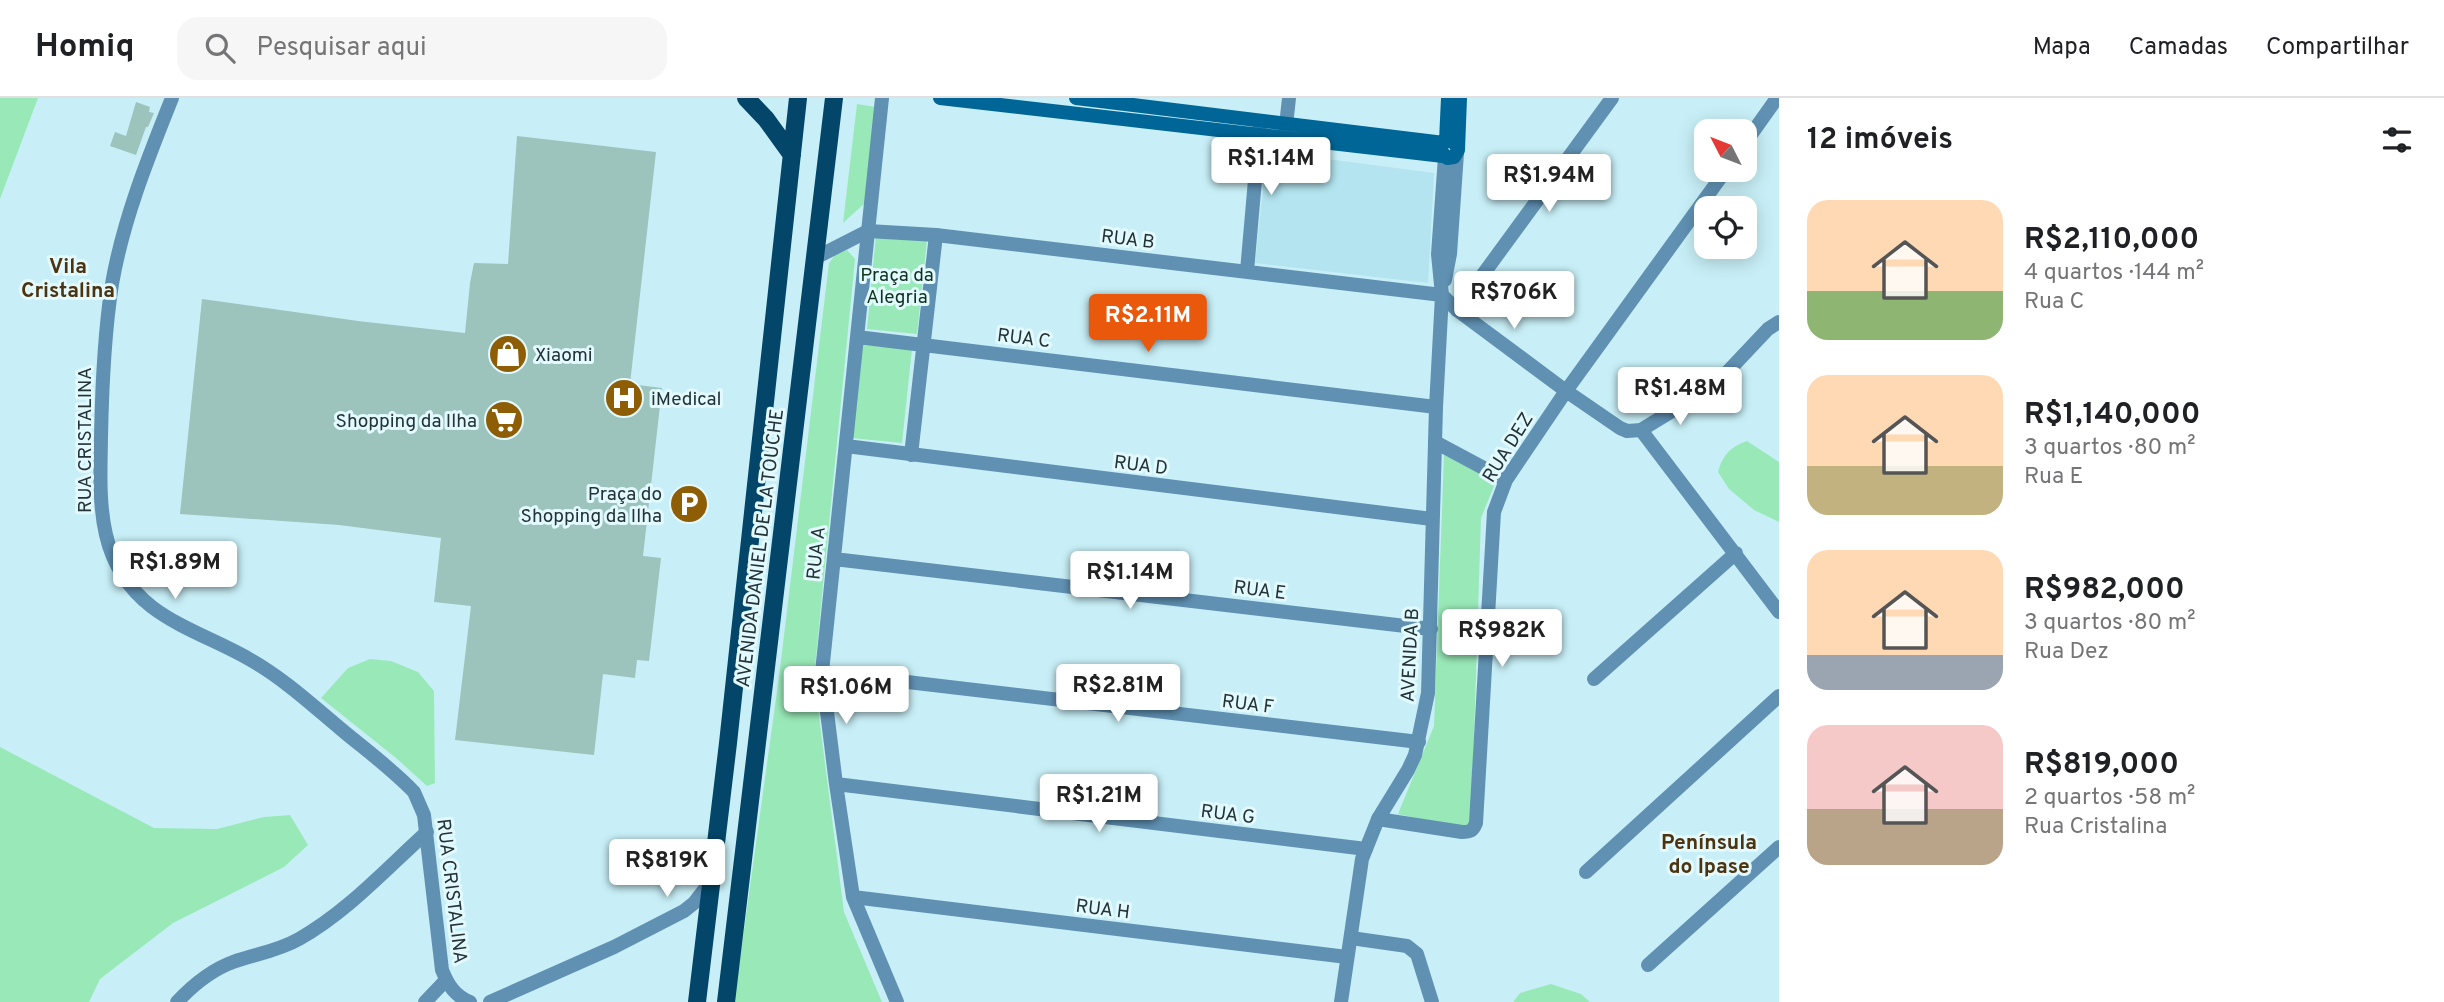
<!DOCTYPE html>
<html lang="pt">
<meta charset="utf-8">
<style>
:root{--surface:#fff;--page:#f6f6f6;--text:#202124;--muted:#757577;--line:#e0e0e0;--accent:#ea580c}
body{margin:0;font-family:Overpass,sans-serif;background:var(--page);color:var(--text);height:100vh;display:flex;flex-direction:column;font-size:26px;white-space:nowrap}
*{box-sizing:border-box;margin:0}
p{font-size:23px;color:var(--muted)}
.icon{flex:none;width:38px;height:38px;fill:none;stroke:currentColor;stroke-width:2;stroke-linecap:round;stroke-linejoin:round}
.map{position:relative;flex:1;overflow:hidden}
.drawer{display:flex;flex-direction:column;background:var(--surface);width:665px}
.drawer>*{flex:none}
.needle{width:46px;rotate:312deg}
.tools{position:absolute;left:1694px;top:21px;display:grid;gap:14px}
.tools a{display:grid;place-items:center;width:63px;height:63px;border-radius:14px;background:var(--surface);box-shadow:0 4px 18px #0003;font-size:35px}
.price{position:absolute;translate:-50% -60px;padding:0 16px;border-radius:7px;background:#fff;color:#222;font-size:23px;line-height:46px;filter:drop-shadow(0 2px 4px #0008)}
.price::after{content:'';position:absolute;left:50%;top:42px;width:21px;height:16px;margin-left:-10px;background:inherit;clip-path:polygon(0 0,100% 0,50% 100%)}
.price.on{background:var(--accent);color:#fff}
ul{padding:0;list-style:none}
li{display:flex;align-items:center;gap:21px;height:175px;padding:0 28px}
li span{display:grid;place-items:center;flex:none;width:196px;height:140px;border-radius:21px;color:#555}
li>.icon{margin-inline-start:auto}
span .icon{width:84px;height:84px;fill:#fffc;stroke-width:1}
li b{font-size:30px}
h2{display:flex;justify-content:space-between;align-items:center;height:84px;padding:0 28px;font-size:30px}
header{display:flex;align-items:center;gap:42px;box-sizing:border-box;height:98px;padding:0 35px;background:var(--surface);border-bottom:2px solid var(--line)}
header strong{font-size:33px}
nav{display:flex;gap:38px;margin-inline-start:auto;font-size:24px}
.search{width:490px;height:63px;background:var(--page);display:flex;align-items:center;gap:18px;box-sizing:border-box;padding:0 24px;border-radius:21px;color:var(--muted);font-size:26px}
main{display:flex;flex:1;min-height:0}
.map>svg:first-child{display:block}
.built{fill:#b3e4ef}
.green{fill:#99e9b8}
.building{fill:#9cc3bc}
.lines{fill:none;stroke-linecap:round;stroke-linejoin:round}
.minor{stroke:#6091b3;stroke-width:14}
.tertiary{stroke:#6091b3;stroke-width:14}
.secondary{stroke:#006697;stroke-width:14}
.primary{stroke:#034669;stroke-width:18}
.labels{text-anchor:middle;stroke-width:6;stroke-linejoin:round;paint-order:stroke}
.street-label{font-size:19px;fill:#233336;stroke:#e2f9fe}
.park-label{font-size:19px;fill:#0f321f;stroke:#e2f9fe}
.poi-label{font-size:19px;fill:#233336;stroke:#e2f9fe;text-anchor:start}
.neighbourhood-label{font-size:21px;font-weight:bold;fill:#4c3411;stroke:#e2f9fe}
</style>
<header>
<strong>Homiq</strong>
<div class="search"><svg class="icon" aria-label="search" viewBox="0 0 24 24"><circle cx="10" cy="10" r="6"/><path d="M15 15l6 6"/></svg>Pesquisar aqui</div>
<nav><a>Mapa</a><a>Camadas</a><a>Compartilhar</a></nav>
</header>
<main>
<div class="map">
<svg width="1779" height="904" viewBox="0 0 1779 904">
<rect width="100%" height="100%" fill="#c8eff7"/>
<path class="built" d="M 1267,53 L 1434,75 L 1428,185 L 1255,165 Z"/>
<path class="green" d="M 0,0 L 38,0 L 0,101 Z
M 857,6 L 876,9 L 865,105 L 843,125 Z
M 876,137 L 927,142 L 917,236 L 867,231 Z
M 847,152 L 855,161 L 814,579 L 844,814 L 882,904 L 734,904 L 779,579 L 829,165 L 835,157 Z
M 861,247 L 912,251 L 902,345 L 852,340 Z
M 1747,343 L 1779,364 L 1779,424 L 1754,412 L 1729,391 L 1718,374 C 1723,357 1730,349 1747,343 Z
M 1444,357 L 1496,383 L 1481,420 L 1471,732 L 1398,716 L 1434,628 Z
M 370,561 L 391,563 L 418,574 L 434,593 L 435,685 L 427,688 L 396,660 L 321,600 L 348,570 Z
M 0,649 L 154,730 L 217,731 L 264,719 L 290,717 L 308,747 L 284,769 L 173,825 L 100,881 L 89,904 L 0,904 Z
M 1551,886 L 1581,896 L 1590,904 L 1513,904 L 1520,895 Z"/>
<path class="building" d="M 136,4 L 150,9 L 149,14 L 154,15 L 148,29 L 146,29 L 136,57 L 110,48 L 115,34 L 126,38 Z
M 517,38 L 656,54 L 630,286 L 662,290 L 643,458 L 661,460 L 649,563 L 637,562 L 635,580 L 603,576 L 594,657 L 455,642 L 471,508 L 434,504 L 441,440 L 339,427 L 180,416 L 202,201 L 358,223 L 465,235 L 470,185 L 474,165 L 508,166 Z"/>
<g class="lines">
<path class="minor" d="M 882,0 L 822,574 L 836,686 L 853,799 L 897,904
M 1285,37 L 1289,0
M 1247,173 L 1260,25
M 1457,212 L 1612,0
M 857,239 L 1436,309
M 1641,332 L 1779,514
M 1435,344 L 1506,382
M 846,348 L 1432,421
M 911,357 L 936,137
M 834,461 L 1431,531
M 822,574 L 1419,644
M 1594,581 L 1736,455
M 836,686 L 1366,751
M 1378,721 L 1462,734 C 1470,734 1473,733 1476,725 L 1494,414 L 1506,382 L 1566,293
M 1586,774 L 1779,598
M 853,799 L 1347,859
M 1351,840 L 1407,848 L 1417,856 L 1432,904
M 1648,867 L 1779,749
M 177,904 C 193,887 211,872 233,864 C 256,856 278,853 299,841 C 347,814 386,771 427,734
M 425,904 L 446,882"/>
<path class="tertiary" d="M 172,0 C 148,60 123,122 112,186 C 104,237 102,288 101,339 C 100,402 95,465 152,509 C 181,531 218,543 249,561 C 283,580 312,607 342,632 C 366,652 392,671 414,694 L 424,717 L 442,872 C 448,887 455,898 470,904
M 1745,45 L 1777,0
M 815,160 L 868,133 L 936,137 L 1442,197
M 1445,182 L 1450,156 L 1457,55
M 1442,197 L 1457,212 L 1566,293 L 1620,330 L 1627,333 L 1641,332 L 1716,286 L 1768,231 L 1779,224
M 1566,293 L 1726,72
M 490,904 L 614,849 L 684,813 L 694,805 L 711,783
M 1341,904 L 1362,761 L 1378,721 L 1408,672 L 1415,657 L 1428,595 L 1436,309 L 1442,197 L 1438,156 L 1445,59"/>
<path class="secondary" d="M 940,0 L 1443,58
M 1076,0 L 1444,45
M 1446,43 L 1448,0
M 1458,49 L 1452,43 C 1445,42 1441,46 1441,53 L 1447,60 L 1454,59 L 1458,52 L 1460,0"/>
<path class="primary" d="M 746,0 L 766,21 L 792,57
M 697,904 L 728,645 L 798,0
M 726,904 L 834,0"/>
</g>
<defs>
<symbol id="shop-disc" viewBox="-11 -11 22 22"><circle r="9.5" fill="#8e5e07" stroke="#e2f9fe"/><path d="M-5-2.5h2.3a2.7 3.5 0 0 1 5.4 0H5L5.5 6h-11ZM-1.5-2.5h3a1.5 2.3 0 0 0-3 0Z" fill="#fff"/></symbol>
<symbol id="hospital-disc" viewBox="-11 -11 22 22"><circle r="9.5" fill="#8e5e07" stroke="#e2f9fe"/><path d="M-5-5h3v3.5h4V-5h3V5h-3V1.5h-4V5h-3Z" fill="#fff"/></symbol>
<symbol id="supermarket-disc" viewBox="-11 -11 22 22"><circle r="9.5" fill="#8e5e07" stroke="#e2f9fe"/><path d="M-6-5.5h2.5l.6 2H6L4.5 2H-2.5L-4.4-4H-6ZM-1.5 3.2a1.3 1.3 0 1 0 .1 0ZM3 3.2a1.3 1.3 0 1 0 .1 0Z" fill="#fff"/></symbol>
<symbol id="parking-disc" viewBox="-11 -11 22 22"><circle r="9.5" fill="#8e5e07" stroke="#e2f9fe"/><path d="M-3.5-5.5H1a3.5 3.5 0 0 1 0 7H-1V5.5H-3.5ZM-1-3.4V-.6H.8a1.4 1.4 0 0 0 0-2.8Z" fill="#fff"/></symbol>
</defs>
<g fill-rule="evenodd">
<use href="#shop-disc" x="486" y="234" width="44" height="44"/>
<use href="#hospital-disc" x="602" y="278" width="44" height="44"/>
<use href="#supermarket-disc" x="482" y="300" width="44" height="44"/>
<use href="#parking-disc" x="667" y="384" width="44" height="44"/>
</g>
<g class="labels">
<g class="street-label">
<text transform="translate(1128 140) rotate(7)" y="7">RUA B</text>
<text transform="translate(1024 239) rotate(7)" y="7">RUA C</text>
<text transform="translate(84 342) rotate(-90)" y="7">RUA CRISTALINA</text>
<text transform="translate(1507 349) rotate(-58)" y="7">RUA DEZ</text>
<text transform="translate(1141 366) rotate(7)" y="7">RUA D</text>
<text transform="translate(759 450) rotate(-83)" y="7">AVENIDA DANIEL DE LA TOUCHE</text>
<text transform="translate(815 455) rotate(-84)" y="7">RUA A</text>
<text transform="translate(1260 491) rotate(7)" y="7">RUA E</text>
<text transform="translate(1409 557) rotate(-87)" y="7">AVENIDA B</text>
<text transform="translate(1248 605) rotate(7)" y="7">RUA F</text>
<text transform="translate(1228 715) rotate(7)" y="7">RUA G</text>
<text transform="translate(453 793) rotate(83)" y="7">RUA CRISTALINA</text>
<text transform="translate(1103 810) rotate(7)" y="7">RUA H</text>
</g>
<g class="park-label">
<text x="897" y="183">Praça da<tspan x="897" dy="22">Alegria</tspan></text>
</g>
<g class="poi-label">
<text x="535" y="263">Xiaomi</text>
<text x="651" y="307">iMedical</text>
<text x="477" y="329" text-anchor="end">Shopping da Ilha</text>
<text x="662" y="402" text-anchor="end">Praça do<tspan x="662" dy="22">Shopping da Ilha</tspan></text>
</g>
<g class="neighbourhood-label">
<text x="68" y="175">Vila<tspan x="68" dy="24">Cristalina</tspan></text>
<text x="1709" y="751">Península<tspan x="1709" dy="24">do Ipase</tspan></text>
</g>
</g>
</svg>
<div class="tools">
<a><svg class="needle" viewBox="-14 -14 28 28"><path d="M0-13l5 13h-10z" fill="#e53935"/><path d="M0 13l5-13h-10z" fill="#757577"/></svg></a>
<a><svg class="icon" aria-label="locate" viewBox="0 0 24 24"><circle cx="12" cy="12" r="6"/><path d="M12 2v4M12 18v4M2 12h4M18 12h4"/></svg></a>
</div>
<b class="price" style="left:1271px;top:99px">R$1.14M</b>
<b class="price" style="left:1549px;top:116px">R$1.94M</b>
<b class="price" style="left:1514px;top:233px">R$706K</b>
<b class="price on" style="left:1148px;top:256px">R$2.11M</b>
<b class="price" style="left:1680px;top:329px">R$1.48M</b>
<b class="price" style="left:175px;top:503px">R$1.89M</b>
<b class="price" style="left:1130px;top:513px">R$1.14M</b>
<b class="price" style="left:1502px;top:571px">R$982K</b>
<b class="price" style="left:1118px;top:626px">R$2.81M</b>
<b class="price" style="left:846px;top:628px">R$1.06M</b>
<b class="price" style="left:1099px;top:736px">R$1.21M</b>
<b class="price" style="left:667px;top:801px">R$819K</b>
</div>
<section class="drawer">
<h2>12 imóveis<svg class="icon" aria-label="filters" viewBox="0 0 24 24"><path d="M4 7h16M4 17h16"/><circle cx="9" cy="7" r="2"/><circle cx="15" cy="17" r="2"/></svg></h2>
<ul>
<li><span style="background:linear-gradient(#ffd9b3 65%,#8fb573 0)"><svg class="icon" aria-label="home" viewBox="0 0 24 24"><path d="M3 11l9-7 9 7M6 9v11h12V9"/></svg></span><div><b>R$2,110,000</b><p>4 quartos · 144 m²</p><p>Rua C</p></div></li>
<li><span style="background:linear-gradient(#ffd9b3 65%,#c2b280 0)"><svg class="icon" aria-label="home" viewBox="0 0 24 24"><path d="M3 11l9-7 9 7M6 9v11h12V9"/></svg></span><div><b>R$1,140,000</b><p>3 quartos · 80 m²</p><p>Rua E</p></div></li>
<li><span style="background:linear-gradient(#ffd9b3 75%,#9aa5b1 0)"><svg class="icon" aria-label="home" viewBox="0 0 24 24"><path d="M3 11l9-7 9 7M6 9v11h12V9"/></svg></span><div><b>R$982,000</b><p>3 quartos · 80 m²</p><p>Rua Dez</p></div></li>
<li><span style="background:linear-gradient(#f6c9c9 60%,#b9a48a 0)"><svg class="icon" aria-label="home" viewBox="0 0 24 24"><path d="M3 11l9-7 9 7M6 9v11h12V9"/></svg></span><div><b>R$819,000</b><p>2 quartos · 58 m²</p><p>Rua Cristalina</p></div></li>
</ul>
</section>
</main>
